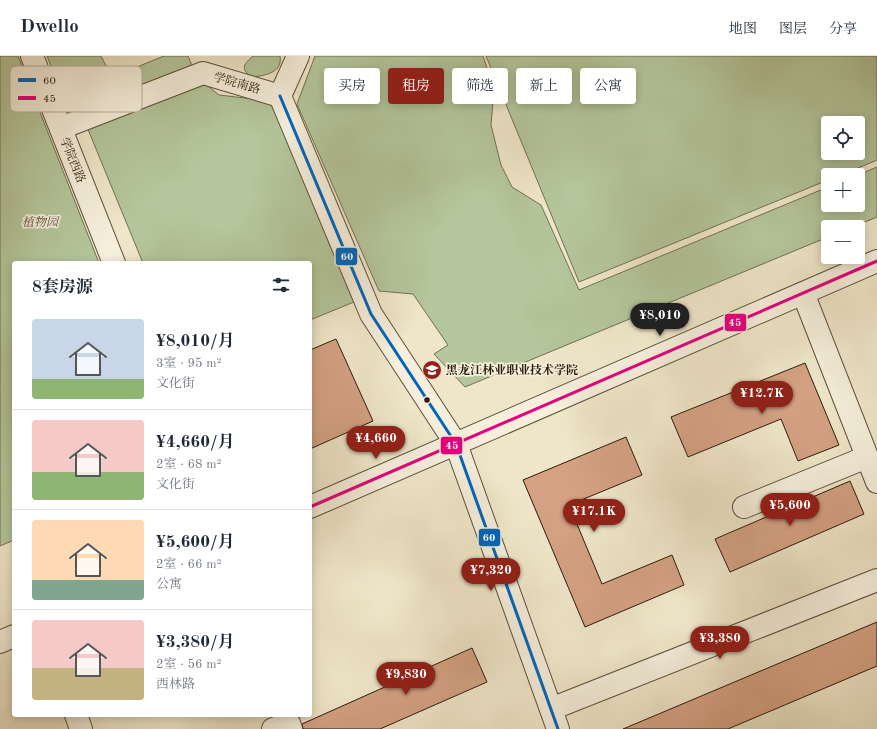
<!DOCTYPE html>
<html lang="zh">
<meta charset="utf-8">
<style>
:root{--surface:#fff;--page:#f6f6f7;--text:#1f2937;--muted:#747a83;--line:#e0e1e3;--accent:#8f2418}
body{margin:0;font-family:"Old Standard TT","Noto Serif SC",serif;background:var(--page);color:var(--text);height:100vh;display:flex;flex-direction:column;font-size:15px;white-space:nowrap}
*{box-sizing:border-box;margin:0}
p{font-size:13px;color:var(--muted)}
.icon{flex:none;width:22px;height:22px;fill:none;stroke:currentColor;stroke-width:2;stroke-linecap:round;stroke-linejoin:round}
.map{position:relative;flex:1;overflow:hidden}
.details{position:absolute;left:12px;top:205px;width:300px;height:456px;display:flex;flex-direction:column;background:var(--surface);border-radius:4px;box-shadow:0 2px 10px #0003}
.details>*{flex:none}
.banner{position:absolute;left:324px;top:12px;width:380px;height:36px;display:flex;gap:8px}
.tools{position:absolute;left:821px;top:60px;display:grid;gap:8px}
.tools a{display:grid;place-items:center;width:44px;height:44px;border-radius:4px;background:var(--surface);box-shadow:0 2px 10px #0003;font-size:20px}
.price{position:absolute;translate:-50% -34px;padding:0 9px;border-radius:14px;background:var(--accent);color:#fff;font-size:13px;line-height:26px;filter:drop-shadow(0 1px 2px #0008)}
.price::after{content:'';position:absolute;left:50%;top:24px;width:12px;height:9px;margin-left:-6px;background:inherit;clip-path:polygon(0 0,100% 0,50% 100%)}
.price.active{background:#222;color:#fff}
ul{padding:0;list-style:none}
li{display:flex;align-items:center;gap:12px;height:100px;padding:0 20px}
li+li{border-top:1px solid var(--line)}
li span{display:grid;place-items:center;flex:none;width:112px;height:80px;border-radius:4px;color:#555}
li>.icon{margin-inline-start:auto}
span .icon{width:48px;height:48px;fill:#fffc;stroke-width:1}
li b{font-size:17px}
h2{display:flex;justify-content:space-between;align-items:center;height:48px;padding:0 20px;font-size:17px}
.chip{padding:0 14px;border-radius:4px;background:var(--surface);box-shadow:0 2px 10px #0003;font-size:14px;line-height:36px}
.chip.active{background:var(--accent);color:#fff}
header{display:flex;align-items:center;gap:24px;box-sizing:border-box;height:56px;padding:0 20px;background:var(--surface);border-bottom:1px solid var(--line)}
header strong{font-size:19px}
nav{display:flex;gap:22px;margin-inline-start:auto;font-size:14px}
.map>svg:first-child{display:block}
.green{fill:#b4c69b;stroke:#707052;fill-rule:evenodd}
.building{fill:#d4a183;stroke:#2b1b09}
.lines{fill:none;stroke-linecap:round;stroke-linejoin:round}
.minor-casing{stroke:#5c4e39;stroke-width:24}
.minor{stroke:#f5efdc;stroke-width:22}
.bus-1-casing{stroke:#f5efdc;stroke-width:6}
.bus-2-casing{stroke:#f5efdc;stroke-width:6}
.bus-1{stroke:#0065bd;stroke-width:3}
.bus-2{stroke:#e5007d;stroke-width:3}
.bus-dot{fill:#2b1b09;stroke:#f5efdc;stroke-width:1.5}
.labels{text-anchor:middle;stroke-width:3.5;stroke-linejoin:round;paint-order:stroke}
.street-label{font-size:12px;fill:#2b1b09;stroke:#f5efdc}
.park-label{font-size:12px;font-style:italic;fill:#544e35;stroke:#f5efdc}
.poi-label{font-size:12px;font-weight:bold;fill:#2b1b09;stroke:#f5efdc;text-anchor:start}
.key{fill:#f5efdc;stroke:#b8af9d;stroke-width:1}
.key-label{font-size:11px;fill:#2b1b09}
.line-badge{stroke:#f5efdc;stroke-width:1.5}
.badge-label{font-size:11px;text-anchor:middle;font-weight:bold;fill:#fff}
</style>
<header>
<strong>Dwello</strong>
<nav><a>地图</a><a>图层</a><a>分享</a></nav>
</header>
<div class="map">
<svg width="877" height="673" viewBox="0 0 877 673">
<rect width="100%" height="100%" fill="#efe6c9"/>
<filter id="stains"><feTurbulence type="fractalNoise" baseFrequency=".005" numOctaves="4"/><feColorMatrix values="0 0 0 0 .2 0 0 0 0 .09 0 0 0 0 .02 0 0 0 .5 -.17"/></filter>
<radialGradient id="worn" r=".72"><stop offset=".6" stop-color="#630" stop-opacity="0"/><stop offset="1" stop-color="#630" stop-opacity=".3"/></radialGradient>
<path class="green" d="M 0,0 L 18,0 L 99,207 L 14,207 L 14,484 L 0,490 Z
M 47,0 L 101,0 L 108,14 L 60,32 Z
M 164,0 L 188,0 L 197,21 L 219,39 L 271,45 L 354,246 L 310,264 L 310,207 L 143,207 L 73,37 Z
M 253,0 L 280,0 C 283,17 264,20 251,21 C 240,12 244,8 253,0 Z
M 315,0 L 483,0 L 494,33 L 491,69 L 501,109 L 512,131 L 541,149 L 579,234 L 828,131 L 828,149 L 858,149 L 858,119 L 877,111 L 877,161 L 853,171 L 828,171 L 828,181 L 465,331 L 434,298 L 448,289 L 413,238 L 379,235 L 297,48 Z
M 486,0 L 877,0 L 877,104 L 841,119 L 828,119 L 828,124 L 579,226 ZM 828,67 L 858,67 L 858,97 L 828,97 Z"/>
<path class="building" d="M 336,283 L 373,365 L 310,393 L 310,294 Z
M 805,307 L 839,389 L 798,405 L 781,363 L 688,401 L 671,361 Z
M 626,381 L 642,419 L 569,449 L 602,528 L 672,499 L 684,529 L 585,571 L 523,424 Z
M 850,425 L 864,458 L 730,516 L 715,483 Z
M 877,566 L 877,610 L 728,673 L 623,673 Z
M 472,592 L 487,626 L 380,673 L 303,673 L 302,668 Z"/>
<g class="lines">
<defs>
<path id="minor" d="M 32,0 L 114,207
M 280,40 L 371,258 L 456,388 L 558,673
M 280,40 L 298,0
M 61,72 L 203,17 L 280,40
M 803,237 L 877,426
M 310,451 L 877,205
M 744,451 L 867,401
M 0,586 L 14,580
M 551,653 L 877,524
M 76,659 L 81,673
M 273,673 L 289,667 L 291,673"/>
</defs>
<use href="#minor" class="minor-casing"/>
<use href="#minor" class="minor"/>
<defs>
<path id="bus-1" d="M 280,40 L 371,258 L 456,388 L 558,673"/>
<path id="bus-2" d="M 310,451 L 877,205"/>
</defs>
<use href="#bus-1" class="bus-1-casing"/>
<use href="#bus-2" class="bus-2-casing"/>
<use href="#bus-1" class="bus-1"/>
<use href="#bus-2" class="bus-2"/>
</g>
<defs>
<symbol id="university-disc" viewBox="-11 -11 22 22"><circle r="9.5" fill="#8f2418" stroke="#f5efdc"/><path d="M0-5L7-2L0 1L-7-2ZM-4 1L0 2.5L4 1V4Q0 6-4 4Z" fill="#fff"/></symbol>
</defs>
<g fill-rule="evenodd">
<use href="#university-disc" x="421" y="303" width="22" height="22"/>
</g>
<circle class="bus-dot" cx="427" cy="344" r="3.5"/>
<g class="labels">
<g class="street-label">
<text transform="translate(237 27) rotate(16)" y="4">学院南路</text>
<text transform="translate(73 104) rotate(68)" y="4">学院西路</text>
</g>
<g class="park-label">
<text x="40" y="170">植物园</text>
</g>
<g class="poi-label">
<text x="446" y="318">黑龙江林业职业技术学院</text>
</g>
</g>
<rect x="10" y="10" width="132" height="46" rx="6" class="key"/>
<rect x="18" y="22" width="18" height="4" fill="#0065bd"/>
<rect x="18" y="40" width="18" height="4" fill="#e5007d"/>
<g class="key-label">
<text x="43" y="28">60</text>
<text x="43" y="46">45</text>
</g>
<g class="line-badge">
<rect x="335" y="191" width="23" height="19" rx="4" fill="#0065bd"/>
<rect x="724" y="257" width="23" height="19" rx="4" fill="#e5007d"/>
<rect x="440" y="380" width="23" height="19" rx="4" fill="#e5007d"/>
<rect x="478" y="472" width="23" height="19" rx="4" fill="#0065bd"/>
</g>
<g class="badge-label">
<text x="347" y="204">60</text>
<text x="735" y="270">45</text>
<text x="452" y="393">45</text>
<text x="489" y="485">60</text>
</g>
<rect width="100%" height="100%" filter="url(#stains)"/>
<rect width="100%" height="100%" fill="url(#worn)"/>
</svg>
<div class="tools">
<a><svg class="icon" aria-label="locate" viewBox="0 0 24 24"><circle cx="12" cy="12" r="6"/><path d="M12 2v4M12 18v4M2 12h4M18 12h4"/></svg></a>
<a>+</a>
<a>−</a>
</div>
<b class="price active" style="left:660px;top:281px">¥8,010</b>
<b class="price" style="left:762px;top:359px">¥12.7K</b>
<b class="price" style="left:376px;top:404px">¥4,660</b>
<b class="price" style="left:790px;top:471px">¥5,600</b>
<b class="price" style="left:594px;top:477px">¥17.1K</b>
<b class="price" style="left:491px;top:536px">¥7,320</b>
<b class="price" style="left:720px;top:604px">¥3,380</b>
<b class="price" style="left:406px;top:640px">¥9,830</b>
<div class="banner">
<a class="chip">买房</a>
<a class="chip active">租房</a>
<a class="chip">筛选</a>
<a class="chip">新上</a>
<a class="chip">公寓</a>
</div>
<section class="details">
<h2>8套房源<svg class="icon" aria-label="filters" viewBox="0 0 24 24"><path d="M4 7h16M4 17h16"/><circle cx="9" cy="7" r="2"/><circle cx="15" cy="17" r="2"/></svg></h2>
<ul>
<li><span style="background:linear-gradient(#c9d6e8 75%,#8fb573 0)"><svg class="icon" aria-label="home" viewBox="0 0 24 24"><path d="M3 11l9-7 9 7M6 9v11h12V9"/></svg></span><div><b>¥8,010/月</b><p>3室 · 95 m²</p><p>文化街</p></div></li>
<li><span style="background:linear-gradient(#f6c9c9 65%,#8fb573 0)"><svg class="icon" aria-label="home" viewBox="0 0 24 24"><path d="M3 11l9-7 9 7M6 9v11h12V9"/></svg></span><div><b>¥4,660/月</b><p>2室 · 68 m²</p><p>文化街</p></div></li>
<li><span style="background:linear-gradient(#ffd9b3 75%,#7fa58c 0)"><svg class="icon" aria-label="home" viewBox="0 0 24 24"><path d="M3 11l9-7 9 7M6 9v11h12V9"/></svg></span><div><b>¥5,600/月</b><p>2室 · 66 m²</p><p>公寓</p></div></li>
<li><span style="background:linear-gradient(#f6c9c9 60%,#c2b280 0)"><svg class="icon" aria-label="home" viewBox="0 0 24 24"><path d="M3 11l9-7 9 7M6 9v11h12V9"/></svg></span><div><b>¥3,380/月</b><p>2室 · 56 m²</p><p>西林路</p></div></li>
</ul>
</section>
</div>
